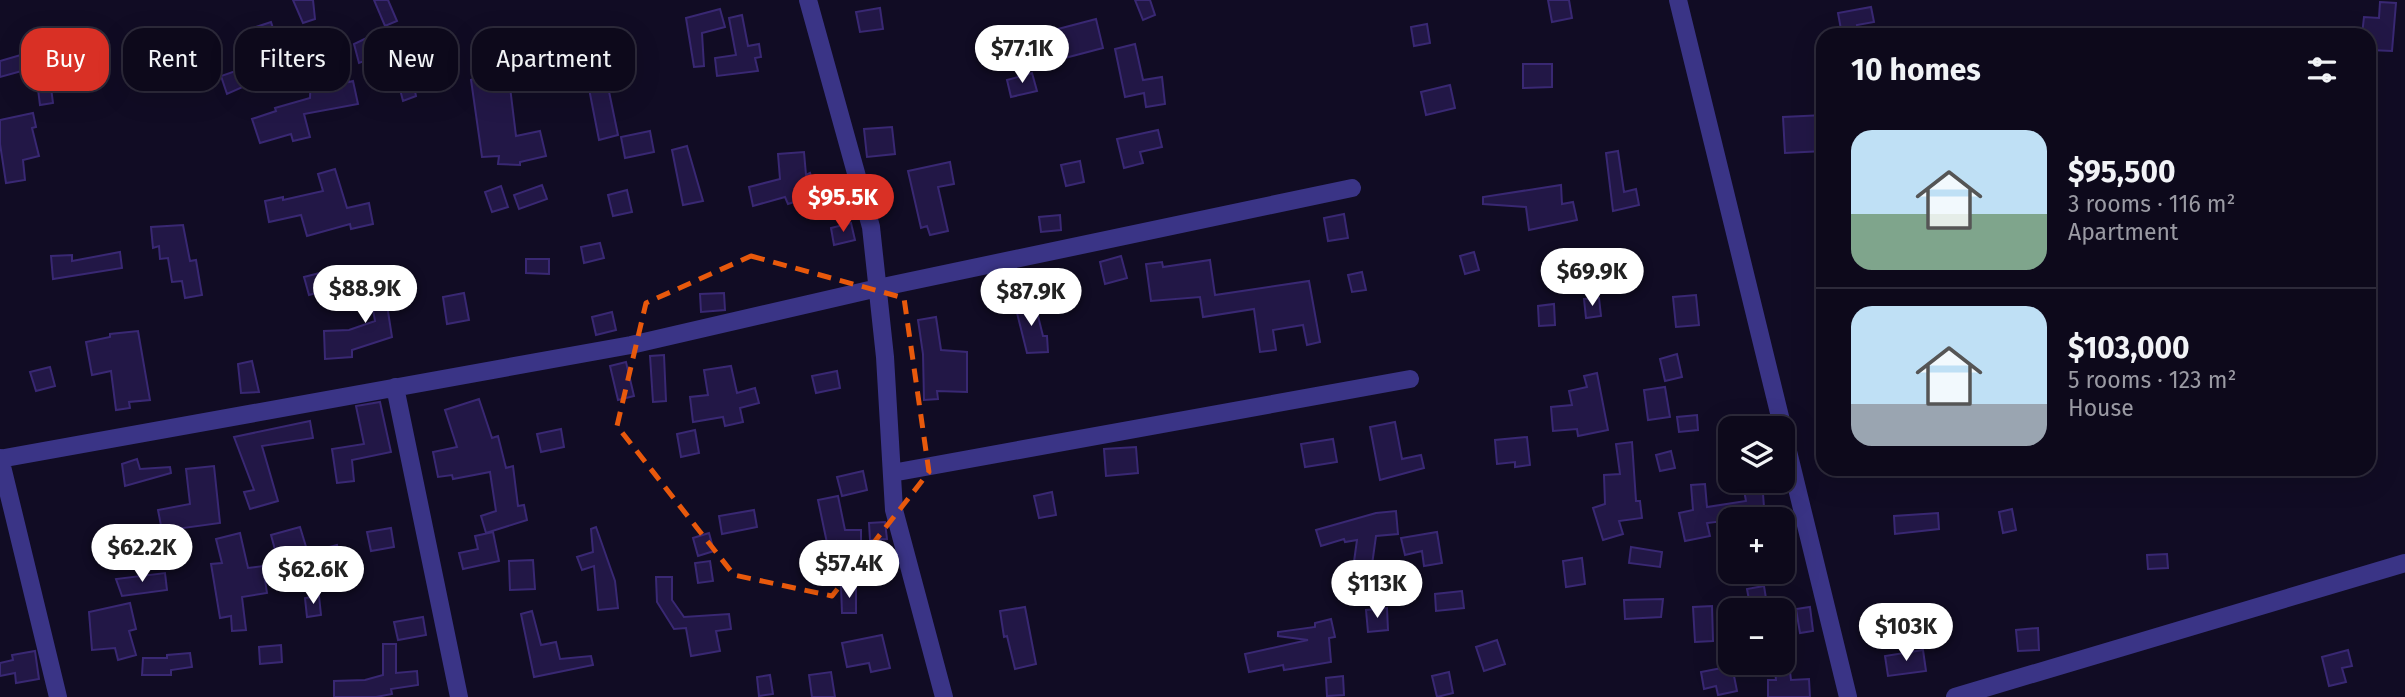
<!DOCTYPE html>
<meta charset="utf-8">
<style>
:root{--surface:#0d091b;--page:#161224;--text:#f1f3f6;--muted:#9a9aa3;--line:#2d2a3a;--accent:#d93025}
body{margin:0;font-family:"Fira Sans",sans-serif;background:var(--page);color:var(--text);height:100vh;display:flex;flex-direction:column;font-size:26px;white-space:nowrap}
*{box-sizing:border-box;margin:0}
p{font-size:23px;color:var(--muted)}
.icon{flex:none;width:38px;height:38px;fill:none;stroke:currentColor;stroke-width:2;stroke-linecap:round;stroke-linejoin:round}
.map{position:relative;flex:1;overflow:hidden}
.sheet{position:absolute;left:1816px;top:28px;width:560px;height:448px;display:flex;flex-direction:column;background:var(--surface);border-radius:21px;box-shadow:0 7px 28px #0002,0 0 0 2px var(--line)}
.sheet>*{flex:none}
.banner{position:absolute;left:21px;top:28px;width:665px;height:63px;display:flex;gap:14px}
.fabs{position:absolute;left:1718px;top:416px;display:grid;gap:14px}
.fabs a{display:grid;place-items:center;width:77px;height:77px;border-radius:14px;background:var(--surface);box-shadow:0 7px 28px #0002,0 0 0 2px var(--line);font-size:35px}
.price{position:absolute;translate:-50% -60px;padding:0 16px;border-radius:24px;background:#fff;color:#222;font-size:23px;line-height:46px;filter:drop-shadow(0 2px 4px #0008)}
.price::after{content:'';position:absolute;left:50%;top:42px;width:21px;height:16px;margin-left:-10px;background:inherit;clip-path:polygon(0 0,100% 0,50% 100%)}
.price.current{background:var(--accent);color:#fff}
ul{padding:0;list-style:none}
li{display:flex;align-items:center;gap:21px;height:175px;padding:0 35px}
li+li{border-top:2px solid var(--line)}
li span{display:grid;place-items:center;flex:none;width:196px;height:140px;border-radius:21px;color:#555}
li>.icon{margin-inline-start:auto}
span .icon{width:84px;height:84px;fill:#fffc;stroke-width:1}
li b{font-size:30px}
h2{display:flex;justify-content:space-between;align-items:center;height:84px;padding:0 35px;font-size:30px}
.tag{padding:0 24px;border-radius:21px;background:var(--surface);box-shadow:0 7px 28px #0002,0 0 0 2px var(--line);font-size:24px;line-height:63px}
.tag.current{background:var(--accent);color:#fff}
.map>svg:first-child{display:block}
.building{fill:#221746;stroke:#392873;stroke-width:2}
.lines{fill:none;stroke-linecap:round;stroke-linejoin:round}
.minor{stroke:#3a3486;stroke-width:18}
.marked{fill:none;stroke:#e8590c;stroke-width:5;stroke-dasharray:14 9;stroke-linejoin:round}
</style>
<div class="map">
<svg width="2405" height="697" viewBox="0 0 2405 697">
<rect width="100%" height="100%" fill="#110c24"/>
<path class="building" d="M 293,0 L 313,0 L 315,19 L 303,23 Z
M 374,0 L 388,0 L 397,21 L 385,26 Z
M 1135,0 L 1150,0 L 1155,15 L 1143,20 Z
M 1548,0 L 1569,0 L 1572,18 L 1552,22 Z
M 2380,2 L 2396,3 L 2392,51 L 2370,50 L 2370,35 L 2362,35 L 2364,17 L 2379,18 Z
M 1871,7 L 1874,22 L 1857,25 L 1859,35 L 1842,35 L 1838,13 Z
M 880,8 L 883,29 L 860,32 L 856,12 Z
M 720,9 L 725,27 L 702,33 L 704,66 L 694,67 L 686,18 Z
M 742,15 L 748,46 L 759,44 L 761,57 L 755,58 L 758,71 L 717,76 L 715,58 L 736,55 L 729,18 Z
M 1096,19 L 1103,48 L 1065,58 L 1058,29 Z
M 271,22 L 277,41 L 252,49 L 247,30 Z
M 1427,24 L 1430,43 L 1414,46 L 1411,27 Z
M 373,35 L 380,55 L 359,63 L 354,44 Z
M 1135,44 L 1143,80 L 1162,77 L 1165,104 L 1146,107 L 1144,93 L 1125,97 L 1115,49 Z
M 597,50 L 601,78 L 606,77 L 618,135 L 599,140 L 585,68 L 558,75 L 554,59 Z
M 31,52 L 36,67 L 0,77 L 0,61 Z
M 401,55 L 406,68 L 410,67 L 416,96 L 403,101 L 392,58 Z
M 512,63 L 519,85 L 510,87 L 516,136 L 540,131 L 546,156 L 520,162 L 520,165 L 498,164 L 499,156 L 482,157 L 471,80 Z
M 1523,64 L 1552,64 L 1552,87 L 1523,88 Z
M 250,66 L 254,82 L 227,94 L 221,76 Z
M 342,66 L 349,82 L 353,81 L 358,104 L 304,114 L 310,137 L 293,141 L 291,134 L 260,143 L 252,119 L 276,111 L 275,108 L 310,98 L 311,72 Z
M 1032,73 L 1037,91 L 1011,97 L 1007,80 Z
M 50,80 L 53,103 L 40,105 L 37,81 Z
M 1450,85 L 1455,108 L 1426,115 L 1421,92 Z
M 33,113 L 36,127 L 32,128 L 39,156 L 23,160 L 25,180 L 6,183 L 0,144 L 0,120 Z
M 1824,115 L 1824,151 L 1785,153 L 1783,117 Z
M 892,127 L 895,154 L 867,157 L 864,129 Z
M 1158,130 L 1162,147 L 1140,152 L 1143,163 L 1124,168 L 1117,139 Z
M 650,131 L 654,152 L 625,158 L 621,137 Z
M 687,146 L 703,201 L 683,205 L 672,150 Z
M 1618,151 L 1624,192 L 1636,189 L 1639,205 L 1613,211 L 1606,153 Z
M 804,152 L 806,175 L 810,173 L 817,195 L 788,204 L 785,197 L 753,206 L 749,187 L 780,179 L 778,154 Z
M 1080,161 L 1084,182 L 1066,186 L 1061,165 Z
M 950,162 L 954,184 L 938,187 L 948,231 L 930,235 L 927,226 L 921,228 L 908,171 Z
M 335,169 L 347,208 L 369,203 L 373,224 L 351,229 L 350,224 L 307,236 L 301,215 L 269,222 L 265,201 L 283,197 L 283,200 L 323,191 L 318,174 Z
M 542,185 L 547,199 L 519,209 L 514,195 Z
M 1561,185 L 1562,204 L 1573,202 L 1577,220 L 1529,230 L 1526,207 L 1483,204 L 1483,197 Z
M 501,186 L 508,207 L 492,212 L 485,192 Z
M 627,190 L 632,212 L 613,216 L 608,195 Z
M 1344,214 L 1348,238 L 1328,241 L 1324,218 Z
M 1060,215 L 1061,230 L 1041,232 L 1039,217 Z
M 851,223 L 855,240 L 834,245 L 831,228 Z
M 183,225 L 190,261 L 196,260 L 202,295 L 185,298 L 182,281 L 172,282 L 168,258 L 160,259 L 159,246 L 153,248 L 151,227 Z
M 600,243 L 604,258 L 584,263 L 581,247 Z
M 120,252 L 122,268 L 53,279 L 51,256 L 72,255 L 72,261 Z
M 1474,252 L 1479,270 L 1465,274 L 1460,256 Z
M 1121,256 L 1127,278 L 1105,284 L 1100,262 Z
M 526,259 L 549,259 L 549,274 L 526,273 Z
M 1210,260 L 1215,295 L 1309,281 L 1320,342 L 1307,345 L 1303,325 L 1273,330 L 1276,350 L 1260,352 L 1254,309 L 1203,317 L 1200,297 L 1151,301 L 1146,264 L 1162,262 L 1163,267 Z
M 339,268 L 343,286 L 309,295 L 304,277 Z
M 1362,272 L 1366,290 L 1352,292 L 1348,275 Z
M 387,283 L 388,289 L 403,286 L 406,301 L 387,305 L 392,337 L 352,350 L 352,357 L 325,359 L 324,331 L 349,330 L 375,321 L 369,286 Z
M 464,293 L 469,320 L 447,324 L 443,297 Z
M 724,293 L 725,310 L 701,312 L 700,294 Z
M 1696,295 L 1699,325 L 1676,327 L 1673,297 Z
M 1599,298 L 1601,316 L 1586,318 L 1584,299 Z
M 1034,300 L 1043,336 L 1047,336 L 1048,352 L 1027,353 L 1015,305 Z
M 1554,304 L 1555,325 L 1539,326 L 1538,306 Z
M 612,312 L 616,330 L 596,335 L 592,317 Z
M 936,317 L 941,350 L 967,352 L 967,392 L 937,391 L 938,399 L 924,400 L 923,354 L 918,320 Z
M 138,331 L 150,400 L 129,402 L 130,408 L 116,410 L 111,371 L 92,375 L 86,342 L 110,337 L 110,334 Z
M 1677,354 L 1682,377 L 1665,381 L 1660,359 Z
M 664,355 L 666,401 L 653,402 L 650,356 Z
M 252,361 L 259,392 L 241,393 L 238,364 Z
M 626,362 L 634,396 L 618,400 L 610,366 Z
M 731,366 L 737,393 L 755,388 L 759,403 L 740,408 L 743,422 L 725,426 L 723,417 L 693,422 L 690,397 L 708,395 L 704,370 Z
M 50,367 L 55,386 L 36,391 L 30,372 Z
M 837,371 L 840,388 L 816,393 L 812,376 Z
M 1597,373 L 1608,430 L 1578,436 L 1577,429 L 1553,431 L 1551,407 L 1572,405 L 1569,391 L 1587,387 L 1584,376 Z
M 1665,387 L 1670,417 L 1648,420 L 1644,390 Z
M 479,399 L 492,438 L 498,436 L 506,468 L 513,466 L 518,506 L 524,505 L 527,520 L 486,533 L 481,516 L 496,511 L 490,472 L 453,479 L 452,475 L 438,477 L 433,452 L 457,447 L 445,410 Z
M 380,402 L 391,452 L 352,460 L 354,481 L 337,483 L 332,449 L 364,444 L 356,406 Z
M 1697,415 L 1698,430 L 1679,432 L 1677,417 Z
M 310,421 L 313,438 L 262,446 L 278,501 L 250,509 L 244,492 L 254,490 L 234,437 Z
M 1395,422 L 1402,459 L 1421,455 L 1424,468 L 1380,480 L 1370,427 Z
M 561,429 L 564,447 L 541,452 L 537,434 Z
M 695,430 L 699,453 L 681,457 L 677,434 Z
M 1527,437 L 1530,465 L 1515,467 L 1515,462 L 1497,464 L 1495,440 Z
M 1333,439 L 1337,462 L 1305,467 L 1301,444 Z
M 1632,442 L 1636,501 L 1640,501 L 1642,518 L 1619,521 L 1623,534 L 1603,540 L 1593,508 L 1605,504 L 1604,475 L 1620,474 L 1616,444 Z
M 1136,447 L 1138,473 L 1106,476 L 1104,449 Z
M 1671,451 L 1675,468 L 1660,471 L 1656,455 Z
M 137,459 L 140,469 L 170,467 L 171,473 L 125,486 L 122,464 Z
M 214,466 L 220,523 L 162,531 L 158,510 L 190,504 L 186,469 Z
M 863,471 L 867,490 L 842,496 L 837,477 Z
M 1762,481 L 1765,520 L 1748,518 L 1707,523 L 1710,536 L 1685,541 L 1679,513 L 1693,510 L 1691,485 L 1705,484 L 1707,507 L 1746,501 L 1743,485 Z
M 1052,492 L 1056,515 L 1039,518 L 1034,496 Z
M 838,496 L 845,530 L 861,530 L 861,552 L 835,552 L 836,541 L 827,543 L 818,500 Z
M 2012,509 L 2016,530 L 2003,533 L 1999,512 Z
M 754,510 L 757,527 L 722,534 L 719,516 Z
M 1396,511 L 1398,534 L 1376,536 L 1371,572 L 1353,569 L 1357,540 L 1345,542 L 1344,539 L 1321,546 L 1316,530 L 1376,513 Z
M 1938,513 L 1939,529 L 1895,534 L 1894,516 Z
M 885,522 L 887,539 L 870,540 L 869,523 Z
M 300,527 L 307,550 L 277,557 L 271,535 Z
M 596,527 L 615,581 L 618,608 L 598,610 L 594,566 L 582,570 L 577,557 L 593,552 L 591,529 Z
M 391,528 L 394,547 L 371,551 L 367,532 Z
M 493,532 L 499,561 L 463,569 L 459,553 L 478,549 L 475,536 Z
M 1437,532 L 1442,563 L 1424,566 L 1422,551 L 1405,555 L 1401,538 Z
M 240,533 L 248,568 L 263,566 L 267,593 L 242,597 L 246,630 L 232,631 L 231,616 L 220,618 L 211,564 L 222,563 L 216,539 Z
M 709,533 L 714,551 L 698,556 L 693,538 Z
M 337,545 L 340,557 L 315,565 L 311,552 Z
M 1631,547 L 1662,552 L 1660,567 L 1629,563 Z
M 2167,554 L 2168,568 L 2148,569 L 2147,555 Z
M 1582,558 L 1585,584 L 1566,587 L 1563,561 Z
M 533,560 L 535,589 L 510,590 L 509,561 Z
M 710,561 L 713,581 L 698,583 L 695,563 Z
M 165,573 L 167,590 L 122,596 L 116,579 Z
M 656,577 L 672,577 L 672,600 L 684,617 L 729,614 L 731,629 L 716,631 L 720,651 L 691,656 L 686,628 L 674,629 L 657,602 Z
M 1764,586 L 1768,611 L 1751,611 L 1747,589 Z
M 841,587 L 856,587 L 856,613 L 842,613 Z
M 1462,591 L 1464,608 L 1436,611 L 1435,594 Z
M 319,596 L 321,615 L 307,617 L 305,598 Z
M 1663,599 L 1661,617 L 1625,619 L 1624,600 Z
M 130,603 L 136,629 L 129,631 L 136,655 L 118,660 L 115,648 L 92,650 L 89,612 Z
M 1712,606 L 1713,641 L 1695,642 L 1693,607 Z
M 1025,607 L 1036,664 L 1015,669 L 1007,636 L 1004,637 L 1000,611 Z
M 1810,607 L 1813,631 L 1800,633 L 1796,609 Z
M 1387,608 L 1388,630 L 1368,632 L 1366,610 Z
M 532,611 L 541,645 L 556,642 L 560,659 L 591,656 L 593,665 L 534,677 L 521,614 Z
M 423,617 L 426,635 L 398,640 L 394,622 Z
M 1331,619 L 1335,637 L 1329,638 L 1331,662 L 1284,670 L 1283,665 L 1249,672 L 1245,654 L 1308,640 L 1278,636 L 1278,632 L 1315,627 L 1315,623 Z
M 2038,628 L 2039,650 L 2018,651 L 2016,630 Z
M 882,635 L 890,668 L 871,672 L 869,663 L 847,667 L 842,643 Z
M 1497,640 L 1505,664 L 1484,671 L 1476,647 Z
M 383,644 L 396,644 L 396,673 L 417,671 L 418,685 L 391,689 L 392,694 L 376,697 L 334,697 L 334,681 L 365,680 L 383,675 Z
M 281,645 L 282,662 L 260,664 L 259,647 Z
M 1923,650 L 1926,671 L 1888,676 L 1885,656 Z
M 2348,650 L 2352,666 L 2342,668 L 2346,682 L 2329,686 L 2322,657 Z
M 35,651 L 39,679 L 16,683 L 15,673 L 0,676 L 0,663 L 13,660 L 12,655 Z
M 190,653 L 192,667 L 171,670 L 171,675 L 142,675 L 143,658 L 167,658 L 167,655 Z
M 1774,663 L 1789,663 L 1791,680 L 1809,679 L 1810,697 L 1768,697 L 1768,680 L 1776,680 Z
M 1732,666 L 1737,691 L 1718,695 L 1716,686 L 1704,689 L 1701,672 Z
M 831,672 L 835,697 L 812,697 L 809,675 Z
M 1449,672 L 1453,693 L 1437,697 L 1432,676 Z
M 770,675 L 773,694 L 759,696 L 757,677 Z
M 1343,676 L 1344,695 L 1327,696 L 1326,678 Z"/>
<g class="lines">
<path class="minor" d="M 808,0 L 871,227 L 885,357 L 894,510 L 944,697
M 1678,0 L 1783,429
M 395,387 L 459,697
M 1783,431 L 1848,697
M 0,458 L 58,697
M 0,459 L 631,345 L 878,288 L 1352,188
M 892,473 L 1410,379
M 1955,697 L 2405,563"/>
</g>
<path class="marked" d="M 751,256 L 904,298 L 929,472 L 832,596 L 734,575 L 617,426 L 646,303 Z"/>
</svg>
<div class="fabs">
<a><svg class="icon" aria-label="layers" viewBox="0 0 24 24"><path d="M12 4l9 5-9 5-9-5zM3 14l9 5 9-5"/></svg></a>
<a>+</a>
<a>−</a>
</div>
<b class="price" style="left:1022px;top:85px">$77.1K</b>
<b class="price current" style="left:843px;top:234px">$95.5K</b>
<b class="price" style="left:1592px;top:308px">$69.9K</b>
<b class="price" style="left:365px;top:325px">$88.9K</b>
<b class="price" style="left:1031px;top:328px">$87.9K</b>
<b class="price" style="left:142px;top:584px">$62.2K</b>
<b class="price" style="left:849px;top:600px">$57.4K</b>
<b class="price" style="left:313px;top:606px">$62.6K</b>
<b class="price" style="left:1377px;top:620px">$113K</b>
<b class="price" style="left:1906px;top:663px">$103K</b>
<div class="banner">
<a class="tag current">Buy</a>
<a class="tag">Rent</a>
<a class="tag">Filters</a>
<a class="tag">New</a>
<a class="tag">Apartment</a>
</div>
<section class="sheet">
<h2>10 homes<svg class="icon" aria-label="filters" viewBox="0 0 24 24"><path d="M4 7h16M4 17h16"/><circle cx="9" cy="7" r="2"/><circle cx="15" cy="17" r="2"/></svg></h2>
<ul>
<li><span style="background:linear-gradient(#bfe0f5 60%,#7fa58c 0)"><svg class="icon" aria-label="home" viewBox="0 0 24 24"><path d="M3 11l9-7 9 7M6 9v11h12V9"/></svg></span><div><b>$95,500</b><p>3 rooms · 116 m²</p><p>Apartment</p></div></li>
<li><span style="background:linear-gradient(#bfe0f5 70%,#9aa5b1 0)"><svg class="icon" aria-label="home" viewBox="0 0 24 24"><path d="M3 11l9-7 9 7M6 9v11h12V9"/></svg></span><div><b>$103,000</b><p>5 rooms · 123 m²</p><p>House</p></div></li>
</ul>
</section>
</div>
